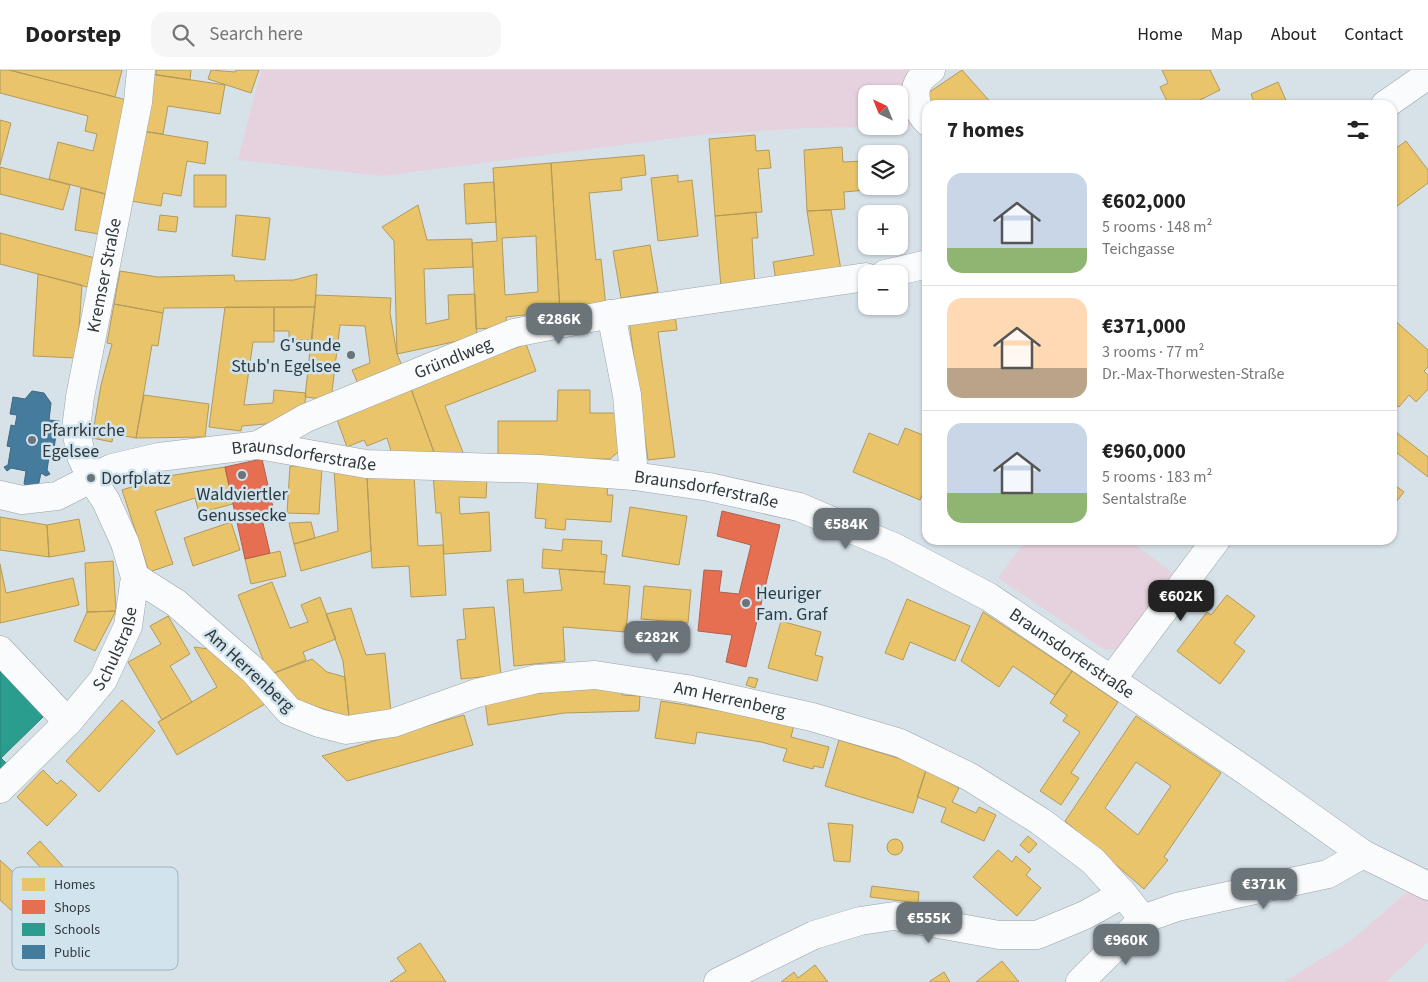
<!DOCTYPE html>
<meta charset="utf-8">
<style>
:root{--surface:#fff;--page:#f6f6f6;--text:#222;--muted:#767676;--line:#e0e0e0;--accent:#6b7479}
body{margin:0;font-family:"Source Sans 3",sans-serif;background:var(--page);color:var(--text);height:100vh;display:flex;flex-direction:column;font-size:19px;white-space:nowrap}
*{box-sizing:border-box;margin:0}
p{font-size:16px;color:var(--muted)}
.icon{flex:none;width:28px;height:28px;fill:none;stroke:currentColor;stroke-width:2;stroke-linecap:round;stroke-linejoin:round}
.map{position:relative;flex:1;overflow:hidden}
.drawer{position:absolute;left:922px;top:30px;width:475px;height:445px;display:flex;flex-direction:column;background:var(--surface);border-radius:15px;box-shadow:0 1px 4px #0004}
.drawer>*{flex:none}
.needle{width:32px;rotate:317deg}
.controls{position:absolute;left:858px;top:15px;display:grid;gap:10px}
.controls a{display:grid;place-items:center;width:50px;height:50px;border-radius:10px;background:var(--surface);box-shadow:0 1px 4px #0004;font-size:25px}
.price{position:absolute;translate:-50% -42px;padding:0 11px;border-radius:10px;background:var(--accent);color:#fff;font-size:16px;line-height:32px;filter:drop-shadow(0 1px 2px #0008)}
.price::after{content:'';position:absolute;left:50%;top:30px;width:15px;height:11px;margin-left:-8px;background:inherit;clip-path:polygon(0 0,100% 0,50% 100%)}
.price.current{background:#222;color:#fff}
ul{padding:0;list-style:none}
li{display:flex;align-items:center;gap:15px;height:125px;padding:0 25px}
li+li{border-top:1px solid var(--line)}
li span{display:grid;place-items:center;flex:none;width:140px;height:100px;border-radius:15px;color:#555}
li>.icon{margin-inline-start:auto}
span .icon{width:60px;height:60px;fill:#fffc;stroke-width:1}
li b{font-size:21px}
h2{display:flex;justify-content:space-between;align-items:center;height:60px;padding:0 25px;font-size:21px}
header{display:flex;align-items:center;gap:30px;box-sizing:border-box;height:70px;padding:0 25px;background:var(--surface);border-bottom:1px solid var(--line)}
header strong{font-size:24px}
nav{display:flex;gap:28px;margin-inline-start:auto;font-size:18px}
.search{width:350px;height:45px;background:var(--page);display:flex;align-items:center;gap:12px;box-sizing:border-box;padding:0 18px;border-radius:15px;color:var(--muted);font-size:19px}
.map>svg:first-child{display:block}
.green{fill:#e6d2df;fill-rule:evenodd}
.homes{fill:#e9c46a;stroke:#b29a5c;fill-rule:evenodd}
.shops{fill:#e76f51;stroke:#b05f4b}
.schools{fill:#2a9d8f;stroke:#2c7f76}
.public{fill:#457b9d;stroke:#3f6780}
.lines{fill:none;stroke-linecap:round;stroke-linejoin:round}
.minor-casing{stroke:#9aa3a8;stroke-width:29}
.minor{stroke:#f9fbfc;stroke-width:28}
.poi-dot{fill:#6b7479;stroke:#d1e4ee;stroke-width:2}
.labels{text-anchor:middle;stroke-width:5;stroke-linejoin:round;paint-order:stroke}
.street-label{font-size:18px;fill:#31393d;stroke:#d1e4ee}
.poi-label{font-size:18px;fill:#31393d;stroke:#d1e4ee;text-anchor:start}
.key{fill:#d1e4ee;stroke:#a1b1b9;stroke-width:1}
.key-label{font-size:14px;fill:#31393d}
</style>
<header>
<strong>Doorstep</strong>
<div class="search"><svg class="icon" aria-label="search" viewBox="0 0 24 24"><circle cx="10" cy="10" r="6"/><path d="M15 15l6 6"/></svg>Search here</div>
<nav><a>Home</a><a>Map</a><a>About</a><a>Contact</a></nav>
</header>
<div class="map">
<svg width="1428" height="912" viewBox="0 0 1428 912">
<rect width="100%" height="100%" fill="#d7e2e8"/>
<path class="green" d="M 261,0 L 915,0 L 915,56 L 809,58 L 708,64 L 383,106 L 238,90 ZM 866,24 L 899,24 L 899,56 L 866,56 Z
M 1026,470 L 1129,470 L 1174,504 L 1119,579 L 1105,580 L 998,508 Z
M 1412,818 L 1428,826 L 1428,872 L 1386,912 L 1284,912 L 1349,872 Z"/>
<path class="homes" d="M 0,0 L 9,0 L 131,31 L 110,125 L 49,109 L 58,72 L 93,81 L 97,64 L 85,61 L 88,46 L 0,23 Z
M 9,0 L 122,0 L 115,27 Z
M 156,0 L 191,0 L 190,10 L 156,5 Z
M 211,0 L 235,2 L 236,0 L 259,0 L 251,23 L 208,9 Z
M 962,0 L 993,35 L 928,35 L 925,25 Z
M 1162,0 L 1210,0 L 1220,20 L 1190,35 L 1169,35 L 1160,17 L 1168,13 Z
M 152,4 L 225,15 L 220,44 L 168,36 L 163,64 L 142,61 Z
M 1278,12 L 1288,35 L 1255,35 L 1251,24 Z
M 0,50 L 11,53 L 0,95 Z
M 142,61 L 208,72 L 205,94 L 187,91 L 181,126 L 163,123 L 161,136 L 131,131 Z
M 755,65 L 756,81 L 769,80 L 771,98 L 758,99 L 762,142 L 715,146 L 709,69 Z
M 1406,71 L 1428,100 L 1428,113 L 1392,140 L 1392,81 Z
M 842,77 L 843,92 L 865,91 L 866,120 L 844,122 L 845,139 L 807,141 L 804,80 Z
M 644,85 L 646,105 L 621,108 L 622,120 L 589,123 L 596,190 L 601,189 L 606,237 L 560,241 L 551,93 Z
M 551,93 L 560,241 L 506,247 L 507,257 L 476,259 L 472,173 L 497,171 L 493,98 ZM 536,166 L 538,222 L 505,225 L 502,168 Z
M 0,97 L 70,115 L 63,140 L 0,124 Z
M 194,105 L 226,105 L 226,137 L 194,137 Z
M 678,105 L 678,112 L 692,110 L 698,166 L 658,171 L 651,108 Z
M 494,112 L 496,152 L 466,154 L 464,114 Z
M 81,118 L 105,124 L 99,164 L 75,160 Z
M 418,135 L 427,170 L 472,169 L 473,197 L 424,199 L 426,254 L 449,249 L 448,225 L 475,224 L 477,267 L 397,284 L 394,171 L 382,157 Z
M 831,140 L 841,200 L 776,211 L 773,192 L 814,185 L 807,141 Z
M 756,142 L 758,168 L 752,168 L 755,215 L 721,217 L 715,146 Z
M 160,145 L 178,147 L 176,162 L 158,160 Z
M 236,145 L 270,148 L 265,190 L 232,186 Z
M 0,163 L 95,188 L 87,217 L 0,194 Z
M 650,175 L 658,222 L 621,228 L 613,181 Z
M 120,201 L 158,207 L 234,205 L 235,211 L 294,210 L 317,204 L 315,237 L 164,238 L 163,243 L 114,234 Z
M 38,204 L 82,215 L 77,288 L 33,286 Z
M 316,225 L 391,228 L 390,243 L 397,284 L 403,298 L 359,316 L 352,300 L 370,293 L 365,256 L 340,255 L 331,330 L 305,327 Z
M 114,234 L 163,243 L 158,276 L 152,275 L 136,368 L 113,364 L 112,372 L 92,368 L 101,315 L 112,274 L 107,273 Z
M 225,237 L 274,237 L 274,272 L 253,272 L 244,335 L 273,333 L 274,320 L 306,323 L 304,343 L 277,353 L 242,356 L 241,361 L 209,357 Z
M 274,237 L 315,237 L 312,270 L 289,270 L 289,261 L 274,261 Z
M 675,245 L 677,260 L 658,262 L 675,387 L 648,390 L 629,251 Z
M 1392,248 L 1428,280 L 1428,297 L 1424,301 L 1428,305 L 1428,319 L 1416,332 L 1409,325 L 1399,337 L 1392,332 Z
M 526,274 L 536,301 L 445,336 L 464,385 L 435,385 L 410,316 Z
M 410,316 L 435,385 L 392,384 L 387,368 L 367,376 L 364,370 L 347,377 L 336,347 Z
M 558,320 L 590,320 L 590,343 L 625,343 L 624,377 L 610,389 L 498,389 L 498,351 L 557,351 Z
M 144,325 L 209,334 L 205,367 L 136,368 Z
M 905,358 L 928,367 L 928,412 L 920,430 L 853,402 L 869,363 L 898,375 Z
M 1396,362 L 1428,387 L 1428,407 L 1392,379 L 1392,367 Z
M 290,396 L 322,397 L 319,444 L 287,443 Z
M 225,397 L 233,434 L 199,443 L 195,428 L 155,441 L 173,494 L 149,502 L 122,420 L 162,407 Z
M 334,400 L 367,407 L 371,481 L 301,501 L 294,474 L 338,461 Z
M 414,404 L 418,476 L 443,475 L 446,525 L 411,527 L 409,496 L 372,498 L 367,407 Z
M 433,404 L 487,407 L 486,428 L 459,427 L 460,444 L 489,442 L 491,481 L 444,484 L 441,443 L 436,443 Z
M 538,410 L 608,415 L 607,425 L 613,425 L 611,452 L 566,449 L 565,460 L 545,458 L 546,449 L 535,448 Z
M 1392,413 L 1404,422 L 1392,437 Z
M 630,437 L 687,446 L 679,495 L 622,486 Z
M 0,447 L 47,455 L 49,487 L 0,480 Z
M 79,449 L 85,481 L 49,487 L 47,455 Z
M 231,452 L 240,480 L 193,496 L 184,468 Z
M 311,452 L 315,468 L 294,474 L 289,453 Z
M 563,469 L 602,471 L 601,484 L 607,485 L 605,502 L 542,498 L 543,479 L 562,481 Z
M 280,481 L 286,506 L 251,514 L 245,489 Z
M 113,491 L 116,541 L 87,542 L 85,493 Z
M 0,494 L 6,523 L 73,508 L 79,535 L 0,553 Z
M 559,499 L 605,502 L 604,514 L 630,516 L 626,562 L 563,557 L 565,591 L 514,596 L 507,510 L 523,509 L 524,523 L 562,520 Z
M 272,512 L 290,558 L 308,552 L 301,535 L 320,527 L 336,569 L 303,582 L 306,590 L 269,605 L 238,525 Z
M 644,516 L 691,520 L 688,553 L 641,549 Z
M 1227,525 L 1255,546 L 1234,573 L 1245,581 L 1220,614 L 1177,581 L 1207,542 L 1211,545 Z
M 907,529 L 970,556 L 955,591 L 910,572 L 903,590 L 885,583 Z
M 494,537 L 501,605 L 461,609 L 457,570 L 466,569 L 463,539 Z
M 351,538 L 366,585 L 385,583 L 391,642 L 349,647 L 343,591 L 326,544 Z
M 116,541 L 95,581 L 74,571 L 87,542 Z
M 983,542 L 1072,601 L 1055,625 L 1013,596 L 999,617 L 961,591 Z
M 168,546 L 190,584 L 170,596 L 192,632 L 162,650 L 128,592 L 161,574 L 150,556 Z
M 781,551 L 821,562 L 815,585 L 823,587 L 817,611 L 768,598 Z
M 194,577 L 216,580 L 242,602 L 265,634 L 177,685 L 158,652 L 217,617 Z
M 312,589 L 327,602 L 345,607 L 349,647 L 301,632 L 269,605 Z
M 1072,601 L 1118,632 L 1071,703 L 1079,708 L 1061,735 L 1040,721 L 1080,662 L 1063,651 L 1067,645 L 1050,633 Z
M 749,607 L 758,609 L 755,618 L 746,615 Z
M 622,619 L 622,625 L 640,626 L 639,641 L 564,643 L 488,655 L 485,631 L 561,620 Z
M 122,630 L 155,661 L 99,722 L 66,691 Z
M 661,631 L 767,648 L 794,655 L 791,667 L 829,677 L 823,698 L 814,696 L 813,699 L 783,691 L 787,679 L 761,672 L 697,662 L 695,674 L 655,668 Z
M 464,645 L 473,675 L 347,711 L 322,686 Z
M 1136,646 L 1221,703 L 1164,787 L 1168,790 L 1144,819 L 1065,751 ZM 1136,692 L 1171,716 L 1138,765 L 1105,738 Z
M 839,670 L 904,690 L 926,700 L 913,743 L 825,716 Z
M 43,700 L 57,714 L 61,710 L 77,725 L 47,756 L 17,727 Z
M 926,700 L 959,718 L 952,732 L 976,743 L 979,737 L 996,745 L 984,771 L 941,752 L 946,738 L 917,727 Z
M 828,753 L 853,755 L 850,792 L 834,791 Z
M 1028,766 L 1037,774 L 1029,783 L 1020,775 Z
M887 777a8 8 0 1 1 16 0a8 8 0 1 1-16 0Z
M 40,771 L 76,811 L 64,822 L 27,783 Z
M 998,780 L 1012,792 L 1016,786 L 1031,799 L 1026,805 L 1041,818 L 1017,846 L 973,807 Z
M 0,790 L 43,830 L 23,851 L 0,830 Z
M 872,816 L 919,822 L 918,833 L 870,827 Z
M 420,873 L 446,912 L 390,912 L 406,901 L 397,888 Z
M 1002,891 L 1019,912 L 976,912 Z
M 815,895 L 828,912 L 781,912 L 794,902 L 798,908 Z
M 944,902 L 950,912 L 930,912 L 930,911 Z"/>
<path class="shops" d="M 262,389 L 275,446 L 262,449 L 270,483 L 245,489 L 225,397 Z
M 722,441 L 780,455 L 746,597 L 726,592 L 732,565 L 698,561 L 704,500 L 722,501 L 719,522 L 739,524 L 751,475 L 717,466 Z"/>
<path class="schools" d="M 0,600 L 44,646 L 1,688 L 7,694 L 0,700 Z"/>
<path class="public" d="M 32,321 L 44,323 L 51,333 L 49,350 L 59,351 L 58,356 L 53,356 L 52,364 L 56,364 L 53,387 L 49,387 L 47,400 L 50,404 L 46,406 L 41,403 L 38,417 L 24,414 L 26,401 L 11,398 L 7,401 L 4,397 L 8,395 L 11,377 L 7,376 L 11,355 L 15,356 L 17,345 L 10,344 L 13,327 L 25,329 Z"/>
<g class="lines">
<defs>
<g id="minor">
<path d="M 1385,35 L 1428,5"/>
<path d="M 928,52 C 918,43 911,24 919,11 C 922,7 927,3 931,0"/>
<path d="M 885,204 L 928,194"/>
<path d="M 611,244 L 627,325 L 634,406"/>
<path id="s1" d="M 258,375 L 306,348 L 514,263 L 611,244 L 866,207"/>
<path id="s2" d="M 0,425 L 22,430 L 57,426 L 112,398 L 159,387 L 258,375 L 366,394 L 539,399 L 634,406 L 709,417 L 799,437 L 894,477 L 989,527 L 1249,703 L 1363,784 L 1428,816"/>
<path id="s3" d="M 135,507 L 176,533 L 254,601 L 289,641 L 319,653 L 346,660 L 393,653 L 477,623 L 537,609 L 595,605 L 687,619 L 812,647 L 900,673 L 970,707 L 1040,751 L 1093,791 L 1123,824 L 1143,849"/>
<path d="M 0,580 L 68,652"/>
<path d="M 1112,609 L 1216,470"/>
<path id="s4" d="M 0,719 L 68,652 L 103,610 L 128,556 L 135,507 L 125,473 L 106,431 L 91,408 L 81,386 L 76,359 L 80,327 L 138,32 L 141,0"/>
<path d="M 718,912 L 814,865 L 860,851 L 894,846 L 999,865 L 1037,865 L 1085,845 L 1123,824"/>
<path d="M 1080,912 L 1143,849 L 1177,837 L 1328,804 L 1363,784"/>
</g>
</defs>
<use href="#minor" class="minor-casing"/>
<use href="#minor" class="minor"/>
</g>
<g class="poi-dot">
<circle cx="351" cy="285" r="5"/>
<circle cx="32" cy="370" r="5"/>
<circle cx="242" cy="405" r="5"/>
<circle cx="91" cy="408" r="5"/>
<circle cx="746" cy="533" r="5"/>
</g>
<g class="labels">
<g class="street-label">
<text dy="6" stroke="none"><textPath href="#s4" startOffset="576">Kremser Straße</textPath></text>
<text dy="6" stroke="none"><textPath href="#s1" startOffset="214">Gründlweg</textPath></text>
<text dy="6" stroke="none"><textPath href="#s2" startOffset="314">Braunsdorferstraße</textPath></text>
<text dy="6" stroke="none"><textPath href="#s2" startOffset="719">Braunsdorferstraße</textPath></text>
<text dy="6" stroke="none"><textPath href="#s4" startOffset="184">Schulstraße</textPath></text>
<text dy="6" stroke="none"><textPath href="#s2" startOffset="1124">Braunsdorferstraße</textPath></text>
<text transform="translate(250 600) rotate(43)" y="6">Am Herrenberg</text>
<text dy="6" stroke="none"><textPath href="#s3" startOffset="659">Am Herrenberg</textPath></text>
</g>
<g class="poi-label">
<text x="341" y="281" text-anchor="end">G'sunde<tspan x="341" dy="21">Stub'n Egelsee</tspan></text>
<text x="42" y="366">Pfarrkirche<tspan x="42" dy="21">Egelsee</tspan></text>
<text x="101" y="414">Dorfplatz</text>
<text x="242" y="430" text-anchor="middle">Waldviertler<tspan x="242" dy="21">Genussecke</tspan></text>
<text x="756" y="529">Heuriger<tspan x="756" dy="21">Fam. Graf</tspan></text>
</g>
</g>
<rect x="12" y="797" width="166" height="103" rx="8" class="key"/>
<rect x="22" y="808" width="23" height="13" fill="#e9c46a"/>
<rect x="22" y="830" width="23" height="14" fill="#e76f51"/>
<rect x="22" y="853" width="23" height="13" fill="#2a9d8f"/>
<rect x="22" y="875" width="23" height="14" fill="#457b9d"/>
<g class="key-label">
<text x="54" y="819">Homes</text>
<text x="54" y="842">Shops</text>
<text x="54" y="864">Schools</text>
<text x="54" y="887">Public</text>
</g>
</svg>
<div class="controls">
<a><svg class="needle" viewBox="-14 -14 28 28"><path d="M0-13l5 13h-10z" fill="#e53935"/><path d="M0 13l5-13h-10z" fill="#767676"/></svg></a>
<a><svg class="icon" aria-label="layers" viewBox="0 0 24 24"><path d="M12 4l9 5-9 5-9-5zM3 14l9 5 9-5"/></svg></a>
<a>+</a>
<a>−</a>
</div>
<b class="price" style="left:559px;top:275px">€286K</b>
<b class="price" style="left:846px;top:480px">€584K</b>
<b class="price current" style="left:1181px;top:552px">€602K</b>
<b class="price" style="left:657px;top:593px">€282K</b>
<b class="price" style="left:1264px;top:840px">€371K</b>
<b class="price" style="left:929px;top:874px">€555K</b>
<b class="price" style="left:1126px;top:896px">€960K</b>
<section class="drawer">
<h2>7 homes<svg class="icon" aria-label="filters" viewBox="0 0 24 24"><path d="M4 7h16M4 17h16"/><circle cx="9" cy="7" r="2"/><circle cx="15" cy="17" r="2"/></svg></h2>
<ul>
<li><span style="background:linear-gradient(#c9d6e8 75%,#8fb573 0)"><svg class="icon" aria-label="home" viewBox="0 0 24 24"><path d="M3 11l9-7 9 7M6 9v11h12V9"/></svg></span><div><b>€602,000</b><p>5 rooms · 148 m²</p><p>Teichgasse</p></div></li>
<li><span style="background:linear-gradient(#ffd9b3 70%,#b9a48a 0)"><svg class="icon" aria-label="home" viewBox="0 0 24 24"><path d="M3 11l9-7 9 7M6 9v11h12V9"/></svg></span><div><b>€371,000</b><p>3 rooms · 77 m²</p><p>Dr.-Max-Thorwesten-Straße</p></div></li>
<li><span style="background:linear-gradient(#c9d6e8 70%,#8fb573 0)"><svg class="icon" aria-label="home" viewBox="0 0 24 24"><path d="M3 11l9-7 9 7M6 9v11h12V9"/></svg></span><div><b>€960,000</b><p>5 rooms · 183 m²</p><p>Sentalstraße</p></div></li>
</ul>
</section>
</div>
